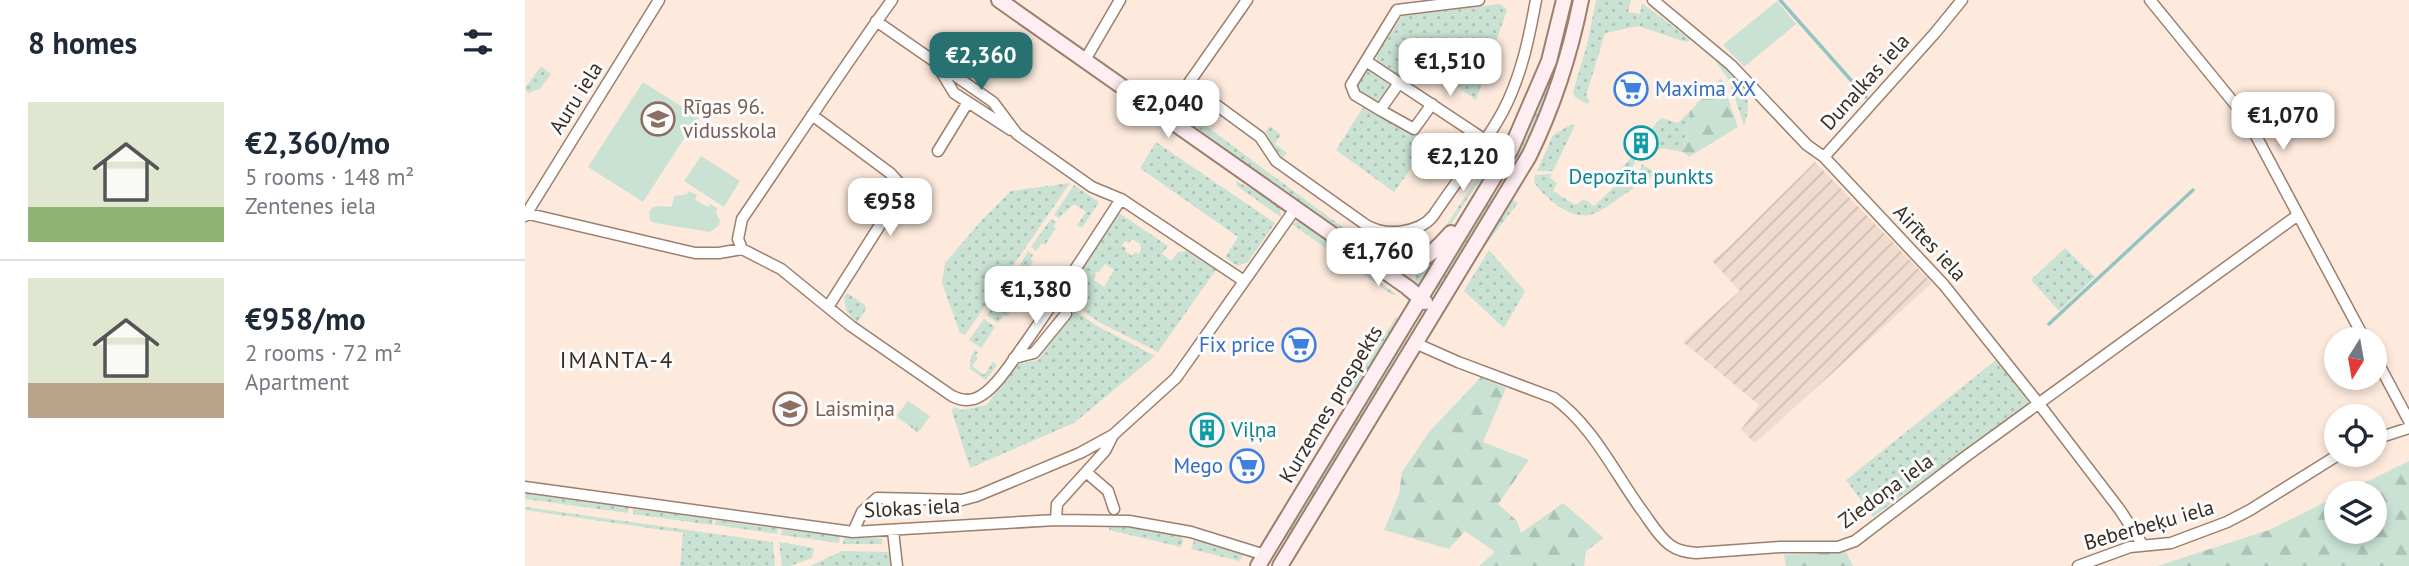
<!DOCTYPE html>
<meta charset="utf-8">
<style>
:root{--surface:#fff;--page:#f6f6f7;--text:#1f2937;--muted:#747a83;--line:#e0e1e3;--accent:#277170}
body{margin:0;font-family:"PT Sans",sans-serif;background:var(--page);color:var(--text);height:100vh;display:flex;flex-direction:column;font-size:26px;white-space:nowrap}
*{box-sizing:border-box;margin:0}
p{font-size:23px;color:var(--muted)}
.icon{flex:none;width:38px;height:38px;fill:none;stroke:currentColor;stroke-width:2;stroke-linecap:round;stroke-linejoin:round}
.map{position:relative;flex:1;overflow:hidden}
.drawer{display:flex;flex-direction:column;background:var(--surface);width:525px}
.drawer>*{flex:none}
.needle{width:46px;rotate:191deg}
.tools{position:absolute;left:1799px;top:327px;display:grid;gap:14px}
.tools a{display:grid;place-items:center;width:63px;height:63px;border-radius:50%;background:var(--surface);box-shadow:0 4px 10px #0003;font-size:35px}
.price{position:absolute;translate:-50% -60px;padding:0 16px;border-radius:14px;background:#fff;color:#222;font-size:23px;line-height:46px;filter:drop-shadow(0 2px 4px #0008)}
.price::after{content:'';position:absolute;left:50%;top:42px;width:21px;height:16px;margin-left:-10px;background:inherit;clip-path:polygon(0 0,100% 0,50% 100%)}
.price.active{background:var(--accent);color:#fff}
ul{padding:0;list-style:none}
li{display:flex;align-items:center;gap:21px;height:175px;padding:0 28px}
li+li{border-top:2px solid var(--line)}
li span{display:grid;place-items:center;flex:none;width:196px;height:140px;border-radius:0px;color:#555}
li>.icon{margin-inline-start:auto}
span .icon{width:84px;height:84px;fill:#fffc;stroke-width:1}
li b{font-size:30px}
h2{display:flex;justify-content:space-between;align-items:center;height:84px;padding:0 28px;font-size:30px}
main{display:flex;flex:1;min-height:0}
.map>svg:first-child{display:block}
.industrial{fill:url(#industrial-furrows)}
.grass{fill:url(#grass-dots);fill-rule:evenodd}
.forest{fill:url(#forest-firs)}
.park{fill:url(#park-tufts)}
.pitch{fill:#c9e2d4}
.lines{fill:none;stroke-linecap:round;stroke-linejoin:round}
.stream{stroke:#93c4c4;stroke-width:3.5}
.street-casing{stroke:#9c7f6c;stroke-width:13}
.secondary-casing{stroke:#9c7f6c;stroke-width:18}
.street{stroke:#fff;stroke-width:10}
.secondary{stroke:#feeef2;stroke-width:14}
.labels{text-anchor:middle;stroke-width:6;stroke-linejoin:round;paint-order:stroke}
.street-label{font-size:21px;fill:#382d24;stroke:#fbfbfb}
.shop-label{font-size:21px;fill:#366cbe;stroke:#fbfbfb;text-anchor:end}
.education-label{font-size:21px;fill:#785e54;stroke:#fbfbfb;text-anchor:start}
.culture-label{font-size:21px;fill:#0d838f;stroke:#fbfbfb}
.neighbourhood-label{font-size:23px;letter-spacing:2px;fill:#382d24;stroke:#fbfbfb}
</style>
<main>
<section class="drawer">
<h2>8 homes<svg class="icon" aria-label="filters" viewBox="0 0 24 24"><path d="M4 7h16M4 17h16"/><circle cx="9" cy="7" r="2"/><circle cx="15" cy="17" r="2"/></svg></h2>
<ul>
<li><span style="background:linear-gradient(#dfe7d0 75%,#8fb573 0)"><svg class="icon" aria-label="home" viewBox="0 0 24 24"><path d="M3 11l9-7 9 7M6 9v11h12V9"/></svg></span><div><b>€2,360/mo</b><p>5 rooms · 148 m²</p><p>Zentenes iela</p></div></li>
<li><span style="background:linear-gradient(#dfe7d0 75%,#b9a48a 0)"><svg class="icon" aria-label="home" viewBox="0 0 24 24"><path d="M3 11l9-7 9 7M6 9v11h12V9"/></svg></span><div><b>€958/mo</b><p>2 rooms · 72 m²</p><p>Apartment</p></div></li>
</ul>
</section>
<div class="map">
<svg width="1884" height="566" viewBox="0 0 1884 566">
<defs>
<pattern id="industrial-furrows" width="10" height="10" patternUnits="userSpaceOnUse" patternTransform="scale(1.75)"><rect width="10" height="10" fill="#f1dbcf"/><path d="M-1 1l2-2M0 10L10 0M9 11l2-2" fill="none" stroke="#cfbcb2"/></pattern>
<pattern id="grass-dots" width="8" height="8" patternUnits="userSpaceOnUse" patternTransform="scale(1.75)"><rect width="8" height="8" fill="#c9e2d4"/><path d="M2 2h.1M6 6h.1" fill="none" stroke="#adc2b6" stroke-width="1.8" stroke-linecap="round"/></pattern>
<pattern id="forest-firs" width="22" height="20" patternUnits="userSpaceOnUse" patternTransform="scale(1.75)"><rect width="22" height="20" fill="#c9e2d4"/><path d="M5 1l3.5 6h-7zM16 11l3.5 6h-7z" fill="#adc2b6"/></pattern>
<pattern id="park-tufts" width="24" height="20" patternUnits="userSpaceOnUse" patternTransform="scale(1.75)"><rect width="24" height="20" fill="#c9e2d4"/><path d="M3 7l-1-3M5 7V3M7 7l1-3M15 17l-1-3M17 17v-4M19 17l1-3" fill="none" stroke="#adc2b6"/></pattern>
</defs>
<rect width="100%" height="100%" fill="#fdeadd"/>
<path class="industrial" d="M 1290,162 L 1407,283 L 1230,443 L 1216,430 L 1234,405 L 1158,342 L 1215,291 L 1187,261 L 1204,247 Z"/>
<path class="grass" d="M 1045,0 L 1050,0 C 1038,59 1019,113 991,166 L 985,162 C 1014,110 1033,59 1045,0 Z
M 1071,0 L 1106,0 L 1103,12 L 1115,14 L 1117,3 L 1166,40 L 1161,42 L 1113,26 L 1080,33 L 1061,96 L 1065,101 L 1062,104 L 1050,97 L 1048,92 L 1062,45 Z
M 975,4 L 982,10 L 951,100 L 885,54 L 874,68 L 886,77 L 883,82 L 852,62 L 852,55 L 877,16 Z
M 1193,60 C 1216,81 1230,94 1219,126 L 1204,80 L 1191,62 Z
M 16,66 L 26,74 L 15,89 L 3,93 L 0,88 Z
M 841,69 L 866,86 L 852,101 L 846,102 C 828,90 829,87 841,69 Z
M 839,106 L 906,141 L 869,192 L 811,150 Z
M 1165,111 L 1158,152 L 1137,148 L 1117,154 L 1108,147 L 1113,149 L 1121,142 L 1118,138 L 1136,118 L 1153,123 Z
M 662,112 L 824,232 L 873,254 L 872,256 L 860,253 L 823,234 L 775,203 L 658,117 Z
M 1047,124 L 1050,125 L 1028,171 L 1012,171 L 1028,135 Z
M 745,126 L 756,135 L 750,144 L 762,153 L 757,158 L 740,132 Z
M 631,142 L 750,223 L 723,262 L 712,266 L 700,257 L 713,237 L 615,168 Z
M 1109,155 L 1111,158 L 1105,175 L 1109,177 L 1109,188 C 1096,196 1084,207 1070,213 C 1049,223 1020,199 1009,182 L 1010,175 L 1027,174 L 1025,178 L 1032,183 L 1028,191 L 1050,205 L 1059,199 L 1069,206 L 1099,178 L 1095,169 Z
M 967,159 L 971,162 L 944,196 L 917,239 L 890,256 L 890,253 L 905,246 L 915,235 L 964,160 Z
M 1117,164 L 1131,173 L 1116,185 L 1114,173 Z
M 711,181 L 736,194 L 755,206 L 756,217 L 712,186 Z
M 545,183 L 440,335 L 435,333 L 417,283 L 420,263 L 456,221 L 486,191 Z
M 549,185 L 574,202 L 557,228 L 552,225 L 561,212 L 549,204 L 534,218 L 529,215 Z
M 971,196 L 917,287 L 905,293 L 959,203 Z
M 986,199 L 993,203 L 956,251 L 906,330 Z
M 594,213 L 643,246 L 637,254 L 646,261 L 653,252 L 662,251 L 691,270 L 633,352 L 574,322 L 548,304 L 544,304 L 541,295 ZM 607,239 L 615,244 L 616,250 L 614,254 L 610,252 L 607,256 L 600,251 L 601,248 L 597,246 L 600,241 L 604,243 ZM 580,264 L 589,270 L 579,287 L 569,280 L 571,272 L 573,273 Z
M 526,219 L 531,222 L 529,227 L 531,228 L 520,245 L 517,243 L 511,251 L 506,247 Z
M 771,222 L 775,222 L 872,295 L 867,295 L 767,224 Z
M 1540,248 L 1570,277 L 1534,311 L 1506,280 Z
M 964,250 L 1000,291 L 979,328 L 939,291 Z
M 503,251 L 508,255 L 506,259 L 508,261 L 503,270 L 511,275 L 496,290 L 485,282 Z
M 909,259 L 910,261 L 895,285 L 890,282 L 892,266 Z
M 524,266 L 526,268 L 524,271 C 532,281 524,291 518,300 L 514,297 L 523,284 L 515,278 Z
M 482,286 L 493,294 L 490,299 L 493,301 L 482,316 L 479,315 L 473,323 L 462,315 Z
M 322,293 L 340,305 L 341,309 L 332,323 L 321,310 L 319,297 Z
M 548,310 L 574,327 L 630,356 L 549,423 L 445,468 L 427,412 L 428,407 L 437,410 L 462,405 L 489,365 L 513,360 Z
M 871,317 L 875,319 L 832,392 L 824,392 Z
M 459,319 L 470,327 L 456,348 L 444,340 Z
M 885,324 L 889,326 L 765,540 L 758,536 Z
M 450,350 L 453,352 L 450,356 L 453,358 L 447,366 L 459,375 L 468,362 L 472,365 L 461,380 L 445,369 L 446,356 Z
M 1471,360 L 1507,402 L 1348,517 L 1321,480 Z
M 0,493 L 104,507 L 103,513 L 0,499 Z
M 0,507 L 248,542 L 250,566 L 155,566 L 158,533 L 0,510 Z
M 108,508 L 188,519 L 187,525 L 108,514 Z
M 191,520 L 253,528 L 252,534 L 190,525 Z
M 585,526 L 617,528 L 656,536 L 658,541 L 656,547 L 584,530 Z
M 257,529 L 315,536 L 314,543 L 256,535 Z
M 319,537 L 357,538 L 357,544 L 318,544 Z
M 670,538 L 718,552 L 719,555 L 714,561 L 666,549 Z
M 254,542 L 289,548 L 287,558 L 265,566 L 257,566 Z
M 317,551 L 365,552 L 366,566 L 285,566 Z"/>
<path class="forest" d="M 1196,78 L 1213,127 L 1164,157 L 1158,152 L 1165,111 Z
M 956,377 L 981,388 L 958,442 L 1004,460 L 973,504 L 992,521 L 996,533 L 1038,503 L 1079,538 L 1061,551 L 1059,566 L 954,566 L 970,552 L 940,531 L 924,549 L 859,530 L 874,494 L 877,472 L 904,432 Z
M 1884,461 L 1884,566 L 1632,566 L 1744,530 L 1811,497 L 1811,532 L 1850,532 L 1850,494 L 1819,493 Z
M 1321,552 L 1328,566 L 1261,566 L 1259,555 Z"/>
<path class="park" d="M 383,401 L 405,416 L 393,433 L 371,416 Z"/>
<path class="pitch" d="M 1252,1 L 1271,24 L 1219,67 L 1198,45 Z
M 118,82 L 173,117 L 118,202 L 63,167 Z
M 176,156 L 215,181 L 199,207 L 159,181 Z
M 164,191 L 172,195 L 170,200 L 183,207 L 185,204 L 192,208 L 191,212 L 195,221 L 193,226 L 185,232 L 130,223 L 125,221 L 124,212 C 129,203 138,208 147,206 L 149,196 L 162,194 Z"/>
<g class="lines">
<path class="stream" d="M 1255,0 L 1341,97
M 1524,324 L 1668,190"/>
<defs>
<path id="street" d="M 1128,0 L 1206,65 L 1282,145 L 1299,157 L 1419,285 L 1514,404 L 1595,510 L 1617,544
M 1625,0 L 1722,119 L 1840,340
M 351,21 L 468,102 L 492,134 L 567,187 L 596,199 C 565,247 534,295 501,342 C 490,357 473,385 457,395 C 447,402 437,401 427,396 L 326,326 L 256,269 L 217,249 L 213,239 L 217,219 C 267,146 315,72 367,0
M 560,60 L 595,0
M 841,61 L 960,140
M 412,65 L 429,93 L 486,130
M 874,83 L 855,110 L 830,95 L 826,85 L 872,10 L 954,0
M 664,85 L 735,137 L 751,161 L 841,225 C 861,237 894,233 908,216 C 931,182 957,149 977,113 C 996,78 1004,38 1011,0
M 855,110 L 889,129 L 907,104
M 287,115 L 365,173 L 377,186 L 374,195 L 303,307
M 640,117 L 722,0
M 413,151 L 443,102
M 1299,157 L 1410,33 L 1437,0
M 596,199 L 719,281
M 0,213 L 170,253 L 194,253 L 217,249
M 0,216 L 134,0
M 890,343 L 933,362 L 1029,398 C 1068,426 1090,474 1118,512 C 1126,523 1134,537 1145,545 C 1153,551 1162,552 1171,553 L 1255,547 L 1313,547 L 1330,541 L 1440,457 L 1773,215
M 1850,357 L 1884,421
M 489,358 L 509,353 L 541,314 L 535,294
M 1850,439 L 1884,428
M 561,472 L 583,491 L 589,509
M 0,487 L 328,532 L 531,520 L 604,521 L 666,532 L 740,555
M 531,520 L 532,504 L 580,451 L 588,435
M 368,531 L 372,566
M 328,532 L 337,512 L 352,498 L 437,500 L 452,496 L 555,453 L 588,435 L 651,378 L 770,209
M 1553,566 L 1605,547 L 1646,543 L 1702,522 L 1725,510 L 1813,455"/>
<path id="secondary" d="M 474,0 L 882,287 L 900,302
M 843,255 C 887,267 896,267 926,233
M 733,566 L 986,149 L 1024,61 L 1039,0
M 755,566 L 1004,156 C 1029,105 1045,55 1056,0"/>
</defs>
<use href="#street" class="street-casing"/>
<use href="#secondary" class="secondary-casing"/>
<use href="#street" class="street"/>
<use href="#secondary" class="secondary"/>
</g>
<defs>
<symbol id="supermarket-ring" viewBox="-11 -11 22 22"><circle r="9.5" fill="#fbfbfb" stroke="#3f7fe0" stroke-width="1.5"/><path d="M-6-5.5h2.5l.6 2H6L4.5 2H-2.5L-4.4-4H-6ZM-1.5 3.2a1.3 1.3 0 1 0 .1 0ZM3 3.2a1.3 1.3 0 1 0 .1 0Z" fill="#3f7fe0"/></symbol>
<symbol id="school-ring" viewBox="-11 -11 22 22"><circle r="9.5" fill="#fbfbfb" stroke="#8d6e63" stroke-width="1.5"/><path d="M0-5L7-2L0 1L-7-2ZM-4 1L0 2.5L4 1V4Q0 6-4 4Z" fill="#8d6e63"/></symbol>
<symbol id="building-ring" viewBox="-11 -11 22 22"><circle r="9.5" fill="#fbfbfb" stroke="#0f9aa8" stroke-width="1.5"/><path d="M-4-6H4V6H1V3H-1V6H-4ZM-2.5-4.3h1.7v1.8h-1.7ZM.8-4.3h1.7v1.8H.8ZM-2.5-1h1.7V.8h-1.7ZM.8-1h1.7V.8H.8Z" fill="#0f9aa8"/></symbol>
</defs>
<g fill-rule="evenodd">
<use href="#supermarket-ring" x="1087" y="70" width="38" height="38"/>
<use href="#school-ring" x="114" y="100" width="38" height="38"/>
<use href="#building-ring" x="1097" y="124" width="38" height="38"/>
<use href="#supermarket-ring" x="755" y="326" width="38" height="38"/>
<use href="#school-ring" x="246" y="390" width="38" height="38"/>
<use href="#building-ring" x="663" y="411" width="38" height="38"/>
<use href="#supermarket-ring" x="703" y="447" width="38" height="38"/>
</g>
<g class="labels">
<g class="street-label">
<text transform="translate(1340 82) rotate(-48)" y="7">Dunalkas iela</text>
<text transform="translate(51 98) rotate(-58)" y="7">Auru iela</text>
<text transform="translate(1405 243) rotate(47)" y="7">Airītes iela</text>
<text transform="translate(806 404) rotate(-59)" y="7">Kurzemes prospekts</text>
<text transform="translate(1361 491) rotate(-36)" y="7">Ziedoņa iela</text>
<text transform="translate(387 508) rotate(-3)" y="7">Slokas iela</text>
<text transform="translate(1624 525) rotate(-16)" y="7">Beberbeķu iela</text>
</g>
<g class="shop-label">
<text x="1130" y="96" text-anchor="start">Maxima XX</text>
<text x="750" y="352">Fix price</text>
<text x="698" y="473">Mego</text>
</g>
<g class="education-label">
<text x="158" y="114">Rīgas 96.<tspan x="158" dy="24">vidusskola</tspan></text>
<text x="290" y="416">Laismiņa</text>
</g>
<g class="culture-label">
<text x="1116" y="184">Depozīta punkts</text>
<text x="706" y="437" text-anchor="start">Viļņa</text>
</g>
<g class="neighbourhood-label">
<text x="92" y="368">IMANTA-4</text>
</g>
</g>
</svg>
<div class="tools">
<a><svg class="needle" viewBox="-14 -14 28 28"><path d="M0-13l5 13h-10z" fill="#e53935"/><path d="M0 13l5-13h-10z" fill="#747a83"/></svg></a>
<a><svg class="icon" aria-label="locate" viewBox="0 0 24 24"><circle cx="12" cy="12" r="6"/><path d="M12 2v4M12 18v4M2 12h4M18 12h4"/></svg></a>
<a><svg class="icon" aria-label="layers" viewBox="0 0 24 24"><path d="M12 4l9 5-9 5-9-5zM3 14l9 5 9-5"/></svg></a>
</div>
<b class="price active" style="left:456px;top:92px">€2,360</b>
<b class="price" style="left:925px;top:98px">€1,510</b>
<b class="price" style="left:643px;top:140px">€2,040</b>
<b class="price" style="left:1758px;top:152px">€1,070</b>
<b class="price" style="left:938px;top:193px">€2,120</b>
<b class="price" style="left:365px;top:238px">€958</b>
<b class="price" style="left:853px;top:288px">€1,760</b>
<b class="price" style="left:511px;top:326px">€1,380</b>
</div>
</main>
